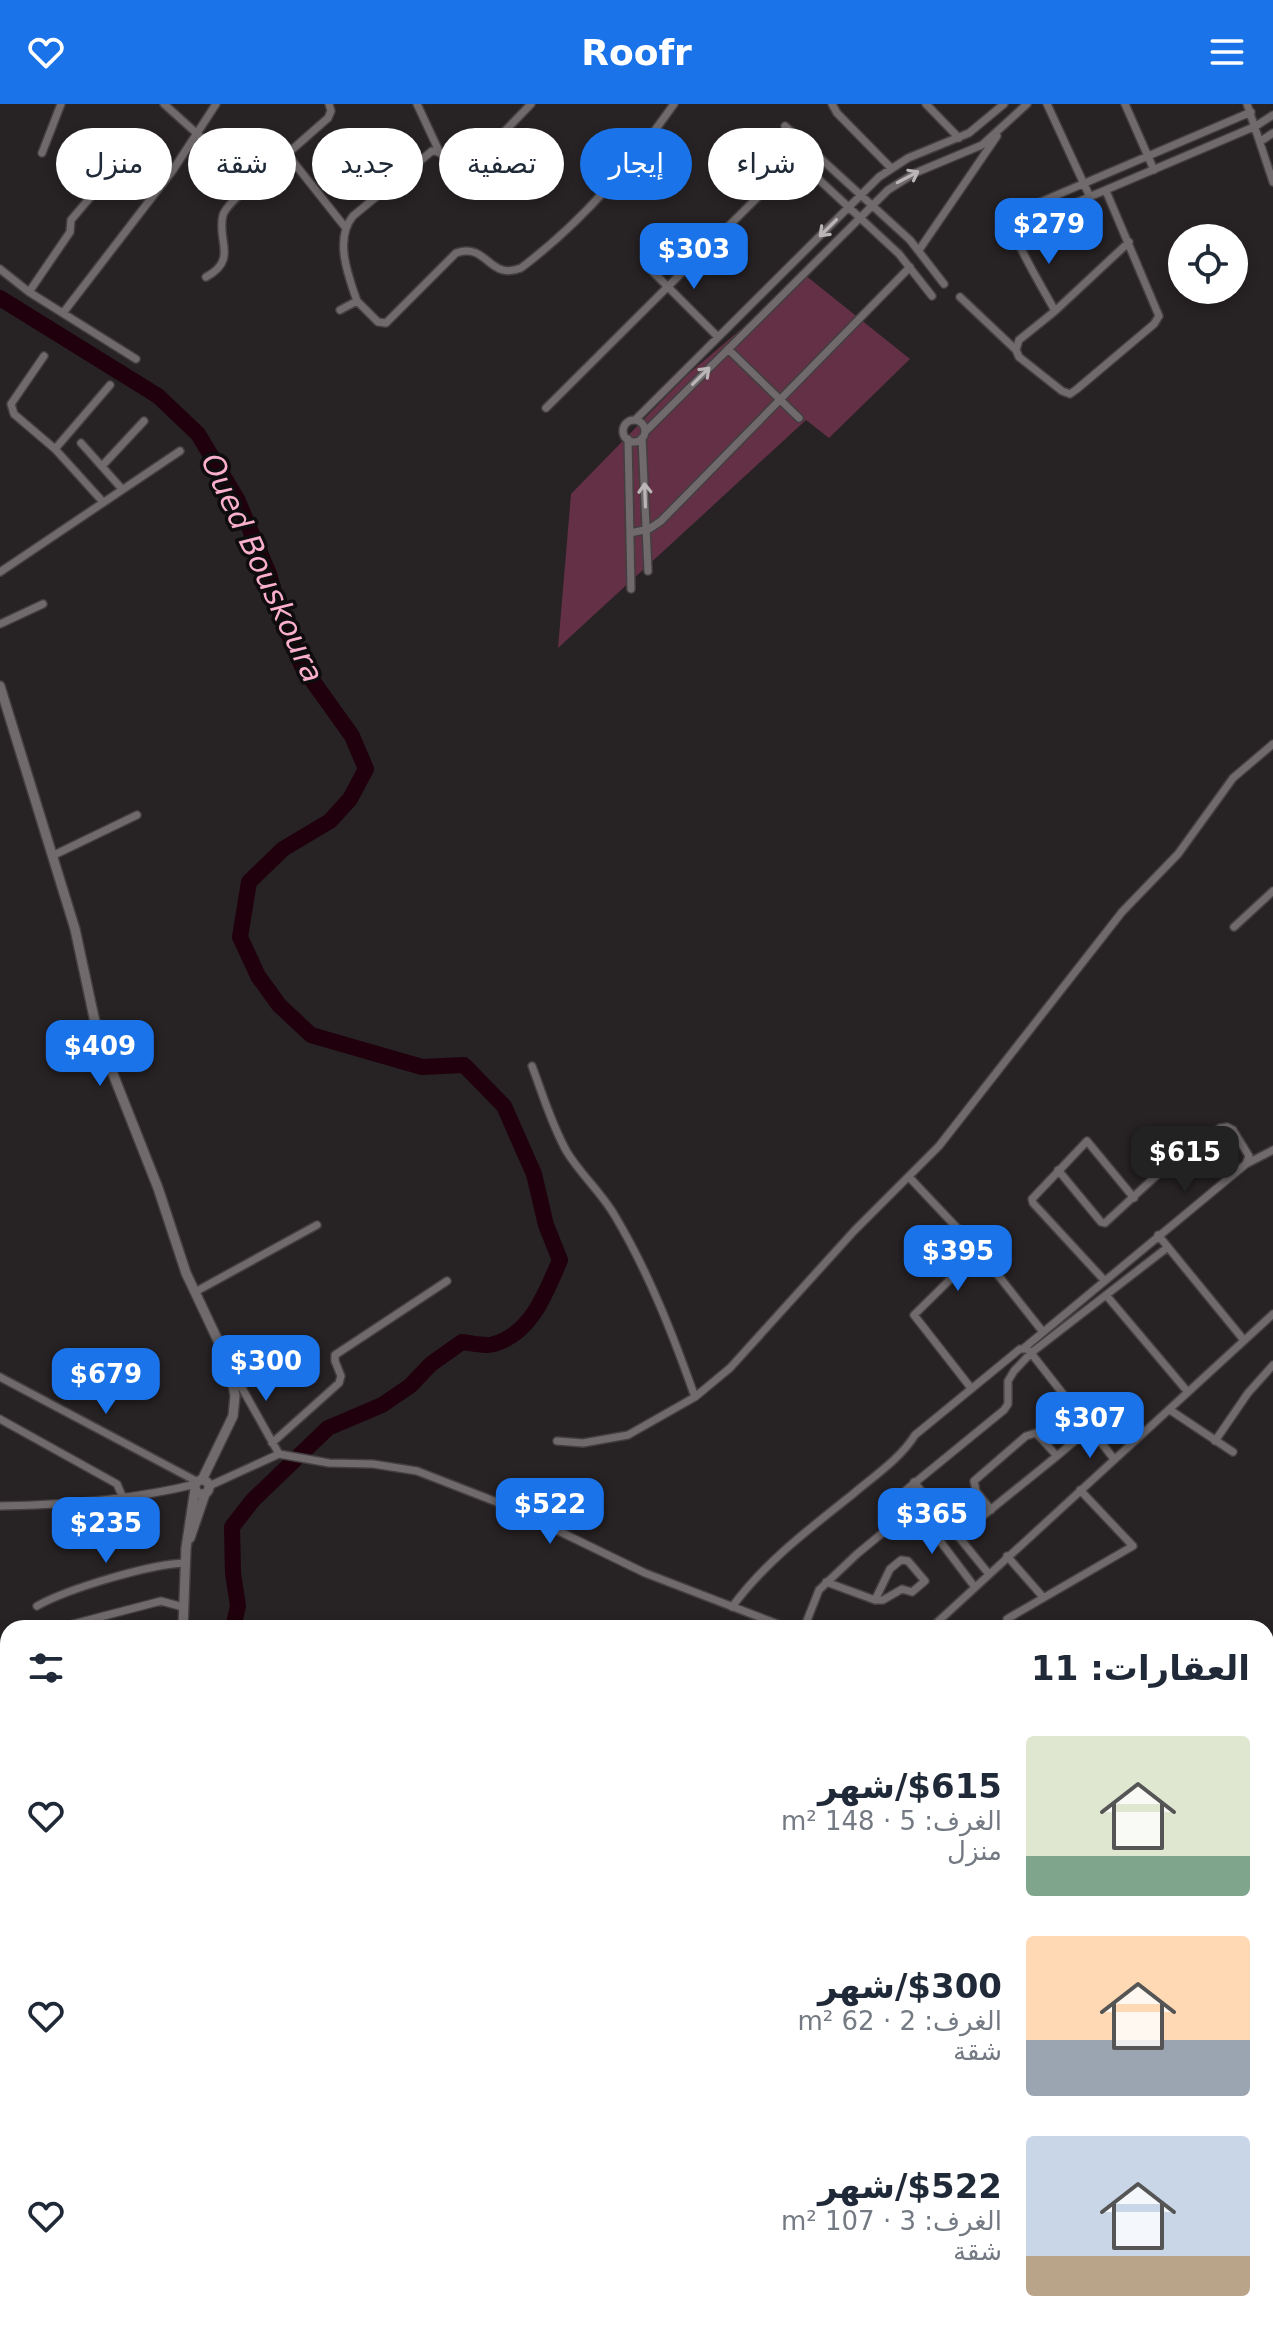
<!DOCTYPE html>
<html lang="ar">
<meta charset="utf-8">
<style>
:root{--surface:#fff;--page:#f6f6f7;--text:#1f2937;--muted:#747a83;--accent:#1a73e8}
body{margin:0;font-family:"DejaVu Sans","Noto Naskh Arabic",sans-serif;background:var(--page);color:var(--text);direction:rtl;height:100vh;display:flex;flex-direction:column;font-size:30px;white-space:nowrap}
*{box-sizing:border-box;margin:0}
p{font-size:26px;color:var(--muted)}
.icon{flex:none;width:44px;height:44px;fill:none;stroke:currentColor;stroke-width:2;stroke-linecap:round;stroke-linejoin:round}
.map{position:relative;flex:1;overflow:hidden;direction:ltr}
.details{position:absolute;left:0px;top:1516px;width:1274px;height:712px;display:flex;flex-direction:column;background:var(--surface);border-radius:24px 24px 0 0;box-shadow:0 4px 12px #0003;direction:rtl}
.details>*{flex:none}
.banner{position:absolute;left:24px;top:24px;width:800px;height:72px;direction:rtl;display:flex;gap:16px}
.fabs{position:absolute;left:1168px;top:120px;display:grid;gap:16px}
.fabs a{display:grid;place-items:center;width:80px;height:80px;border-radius:50%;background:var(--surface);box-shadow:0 4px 12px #0003;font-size:40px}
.price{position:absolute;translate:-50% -68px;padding:0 18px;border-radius:16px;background:var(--accent);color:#fff;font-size:26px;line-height:52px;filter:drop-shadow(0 2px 4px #0008)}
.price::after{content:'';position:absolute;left:50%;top:48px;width:24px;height:18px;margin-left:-12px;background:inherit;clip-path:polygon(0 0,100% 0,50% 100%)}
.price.active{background:#222;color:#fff}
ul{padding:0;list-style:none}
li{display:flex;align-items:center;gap:24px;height:200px;padding:0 24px}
li span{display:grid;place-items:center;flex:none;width:224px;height:160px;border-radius:8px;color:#555}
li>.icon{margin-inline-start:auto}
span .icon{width:96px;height:96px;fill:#fffc;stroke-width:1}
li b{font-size:34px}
h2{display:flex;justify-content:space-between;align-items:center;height:96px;padding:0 24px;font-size:34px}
.chip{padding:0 28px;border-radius:36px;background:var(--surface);box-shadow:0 4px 12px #0003;font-size:28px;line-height:72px}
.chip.active{background:var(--accent);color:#fff}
header{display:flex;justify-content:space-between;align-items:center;height:104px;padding:0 24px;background:var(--accent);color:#fff;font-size:36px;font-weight:600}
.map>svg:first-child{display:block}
.green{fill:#633045}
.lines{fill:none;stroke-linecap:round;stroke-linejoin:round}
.river{stroke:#1f000c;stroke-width:16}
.minor-casing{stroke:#433f40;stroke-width:10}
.tertiary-casing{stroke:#433f40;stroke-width:12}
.minor{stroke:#706a6c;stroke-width:7}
.tertiary{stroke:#706a6c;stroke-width:9}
.rail-casing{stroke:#cecbcc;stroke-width:6}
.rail{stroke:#0e0c0d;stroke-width:3;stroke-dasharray:9;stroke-linecap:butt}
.oneway{stroke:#bab5b7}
.labels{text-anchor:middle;stroke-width:7;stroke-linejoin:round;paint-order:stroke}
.water-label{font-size:30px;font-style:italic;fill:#faafcc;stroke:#0e0c0d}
</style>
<header><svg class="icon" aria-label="menu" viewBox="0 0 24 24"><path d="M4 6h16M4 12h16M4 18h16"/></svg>Roofr<svg class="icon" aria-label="heart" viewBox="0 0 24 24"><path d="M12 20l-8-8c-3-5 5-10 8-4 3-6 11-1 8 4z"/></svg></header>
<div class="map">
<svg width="1273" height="2228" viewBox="0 0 1273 2228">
<rect width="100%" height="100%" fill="#272224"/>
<path class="green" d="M 805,171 L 910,255 L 829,334 L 806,316 L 558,544 L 571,390 L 687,271 Z"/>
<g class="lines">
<path class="river" d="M 0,194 L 158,292 L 198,330 L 237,395 L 269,470 L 281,513 L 302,562 L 352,632 L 366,665 L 350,695 L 330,717 L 283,745 L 249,778 L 240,833 L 258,872 L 279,901 L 311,931 L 422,963 L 464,961 L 504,1002 L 534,1070 L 546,1121 L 560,1156 C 546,1188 532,1229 494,1240 C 485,1243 471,1239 462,1238 L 431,1260 L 410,1282 L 382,1301 L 328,1324 L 253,1396 L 232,1423 L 233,1469 L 238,1502 L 233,1524
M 201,2220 L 209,2228"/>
<defs>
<path id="minor" d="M 164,0 L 213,44 L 244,88
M 417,0 L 439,47
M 832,0 L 837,9 L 891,64
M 926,0 L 959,34
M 1047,0 L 1090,93
M 1125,0 L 1154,66
M 1247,0 L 1273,78
M 785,22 L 910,136 L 944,180
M 772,32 L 899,150 L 932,192
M 1261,37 L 1273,29
M 42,49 L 61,0
M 287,50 L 328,14 L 331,7 L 329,0
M 1014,125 L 1256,22 L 1273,11
M 919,146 L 997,32
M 648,163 L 718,233
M 0,165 L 29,188 L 136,255
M 206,173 C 239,155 216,136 223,111 C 228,96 274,62 287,50 L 345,123
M 29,188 L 70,128 L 71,116 L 94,89
M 960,193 L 1016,246 L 1019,253 L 1062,287 L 1070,290 L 1077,285 L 1154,220 L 1159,212 L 1106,87
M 357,197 C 348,171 334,135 353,112 L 432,47 C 447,47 452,66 468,65 L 531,0
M 340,206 L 357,197 L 378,218 L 386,219 L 456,149 C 488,138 488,177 521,164 C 581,119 631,61 674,0
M 1055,207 C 1044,186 1010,132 1010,111 L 1251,8
M 63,209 L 173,66 L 216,0
M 728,245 L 799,314
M 1016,246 L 1019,236 L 1055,207 L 1129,138
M 44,252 L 11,300 L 14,310 L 55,345 L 103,398
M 546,304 L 808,43
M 635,316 L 879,73 L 908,54 L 969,29 L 1004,0
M623 327a11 11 0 1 1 22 0a11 11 0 1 1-22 0Z
M 645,328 L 888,86 L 915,69 L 982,41 L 1027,0
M 642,334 L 648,467
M 628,335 L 631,485
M 81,339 L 122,385
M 55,345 L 110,281
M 102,362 L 144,317
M 630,429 L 649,425 L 661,417 L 910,163
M 0,468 L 180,347
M 0,520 L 43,500
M 52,752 L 137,711
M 1234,823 L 1273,787
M 532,962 C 543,991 552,1022 567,1048 C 581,1071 602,1089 615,1112 C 649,1169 673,1231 695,1293
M 1248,1059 L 1273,1046
M 909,1073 L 979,1147
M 1158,1131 L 1243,1235
M 1104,1176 L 1033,1099 L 1032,1095 L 1087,1037 L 1134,1094
M 195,1188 L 317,1121
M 1106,1191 L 1187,1287
M 1024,1244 L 1246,1060 L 1249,1052 L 1233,1026 L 1227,1023 L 1220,1024 L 1170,1059 L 1105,1119 L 1101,1118 L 1058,1066
M 233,1268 L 279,1350
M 0,1273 L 198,1378
M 971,1284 L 914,1211 L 979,1147 L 1043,1228
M 1170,1306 L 1233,1348
M 0,1315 L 117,1380 L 123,1394
M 557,1337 L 583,1339 L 628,1331 L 695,1293 L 730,1264 L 854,1127 L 939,1042 L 1122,808 L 1178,750 L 1233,674 L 1273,640
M 1215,1337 L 1248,1289 L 1273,1261
M 272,1339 L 339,1279 L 341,1272 L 335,1257 L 335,1251 L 447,1177
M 1057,1352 L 1090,1324
M 914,1378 L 988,1469
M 209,1382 L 279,1350 L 329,1359 L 373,1360 L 417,1367 L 507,1402 L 645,1469 L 788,1524
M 0,1402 C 66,1401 132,1396 196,1380
M 958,1432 L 1057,1352 L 1036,1329 L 1026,1332 L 974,1377 L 976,1387 L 991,1406
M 1007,1452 L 1042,1492
M 826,1478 L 875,1496 L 883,1496 L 902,1485 L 912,1488 L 925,1477 L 908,1457 L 901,1456 L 890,1465 L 875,1496
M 974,1482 L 906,1392 L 906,1386 L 1004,1306 L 1008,1300 L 1008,1277 L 1014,1267 L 1031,1249 L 1168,1143
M 37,1502 C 67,1485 150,1460 185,1459
M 732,1503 C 765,1458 809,1425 853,1390 C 874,1372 900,1355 915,1331 L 1020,1245 L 1027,1245 L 1031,1249 L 1114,1355
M 1007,1515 L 1133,1442 L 1080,1386
M 58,1524 L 161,1497 L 183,1503
M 804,1524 L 819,1486 L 857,1450 L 926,1393
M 931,1524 L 1273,1210
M 0,1540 L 8,1539
M 1266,1650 L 1273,1652
M 0,1722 L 8,1719
M 0,1942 L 8,1950
M 1266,1983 L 1273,1986
M 1266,2080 L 1273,2082
M 1266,2164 L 1273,2168"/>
<path id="tertiary" d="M 0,582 L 75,825 L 98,932 L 158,1084 L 186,1169 L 230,1262 L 235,1292 L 233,1312 L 202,1376
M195 1383a7 7 0 1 1 14 0a7 7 0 1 1-14 0Z
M 190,1434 L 205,1390
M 183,1524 L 186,1444 L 195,1385
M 1266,1878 L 1273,1858
M 1266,1916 L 1273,1895
M 0,2074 L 8,2058
M 1142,2228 L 1145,2220
M 1156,2228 L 1159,2220"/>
</defs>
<use href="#minor" class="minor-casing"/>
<use href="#tertiary" class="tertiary-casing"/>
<use href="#minor" class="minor"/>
<use href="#tertiary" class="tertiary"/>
<defs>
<path id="rail" d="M 1266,1747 L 1273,1730
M 1061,2228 L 1064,2220"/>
</defs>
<use href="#rail" class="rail-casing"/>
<use href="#rail" class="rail"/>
</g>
<defs><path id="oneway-shaft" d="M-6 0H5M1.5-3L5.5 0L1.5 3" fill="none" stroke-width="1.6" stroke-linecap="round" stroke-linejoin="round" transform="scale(2)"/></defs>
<g class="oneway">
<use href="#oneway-shaft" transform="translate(908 73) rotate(-28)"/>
<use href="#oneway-shaft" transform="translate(828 124) rotate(135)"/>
<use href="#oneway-shaft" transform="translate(701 272) rotate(-45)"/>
<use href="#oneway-shaft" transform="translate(645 391) rotate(-92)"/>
</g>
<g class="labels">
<g class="water-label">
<text transform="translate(262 464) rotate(65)" y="10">Oued Bouskoura</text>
</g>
</g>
</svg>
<div class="fabs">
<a><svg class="icon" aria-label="locate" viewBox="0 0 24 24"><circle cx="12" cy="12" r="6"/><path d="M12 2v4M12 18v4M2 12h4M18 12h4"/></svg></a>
</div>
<b class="price" style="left:1049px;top:162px">$279</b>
<b class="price" style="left:694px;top:187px">$303</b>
<b class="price" style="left:100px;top:984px">$409</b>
<b class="price active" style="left:1185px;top:1090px">$615</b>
<b class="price" style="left:958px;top:1189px">$395</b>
<b class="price" style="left:266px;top:1299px">$300</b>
<b class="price" style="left:106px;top:1312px">$679</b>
<b class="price" style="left:1090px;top:1356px">$307</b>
<b class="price" style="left:550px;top:1442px">$522</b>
<b class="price" style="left:932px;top:1452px">$365</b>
<b class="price" style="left:106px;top:1461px">$235</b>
<div class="banner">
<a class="chip">شراء</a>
<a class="chip active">إيجار</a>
<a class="chip">تصفية</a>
<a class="chip">جديد</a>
<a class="chip">شقة</a>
<a class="chip">منزل</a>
</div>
<section class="details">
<h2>العقارات: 11<svg class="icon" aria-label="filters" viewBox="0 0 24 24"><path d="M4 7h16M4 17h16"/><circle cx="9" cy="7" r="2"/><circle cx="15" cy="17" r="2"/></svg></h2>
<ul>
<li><span style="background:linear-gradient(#dfe7d0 75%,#7fa58c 0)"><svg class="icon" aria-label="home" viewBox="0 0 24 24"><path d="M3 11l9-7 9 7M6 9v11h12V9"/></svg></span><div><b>$615/شهر</b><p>الغرف: 5 · 148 m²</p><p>منزل</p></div><svg class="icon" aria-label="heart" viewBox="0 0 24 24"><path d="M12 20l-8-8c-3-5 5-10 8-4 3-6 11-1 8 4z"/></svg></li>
<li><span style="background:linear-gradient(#ffd9b3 65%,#9aa5b1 0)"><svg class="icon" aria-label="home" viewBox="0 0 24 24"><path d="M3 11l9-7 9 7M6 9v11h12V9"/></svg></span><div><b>$300/شهر</b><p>الغرف: 2 · 62 m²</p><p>شقة</p></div><svg class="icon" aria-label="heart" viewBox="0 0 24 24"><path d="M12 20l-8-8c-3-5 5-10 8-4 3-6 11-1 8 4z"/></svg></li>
<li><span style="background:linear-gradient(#c9d6e8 75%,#b9a48a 0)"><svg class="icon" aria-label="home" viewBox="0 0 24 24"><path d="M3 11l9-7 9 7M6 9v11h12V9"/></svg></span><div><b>$522/شهر</b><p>الغرف: 3 · 107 m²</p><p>شقة</p></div><svg class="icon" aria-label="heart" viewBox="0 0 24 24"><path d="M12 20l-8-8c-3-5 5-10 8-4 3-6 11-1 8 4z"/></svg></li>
</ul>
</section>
</div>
